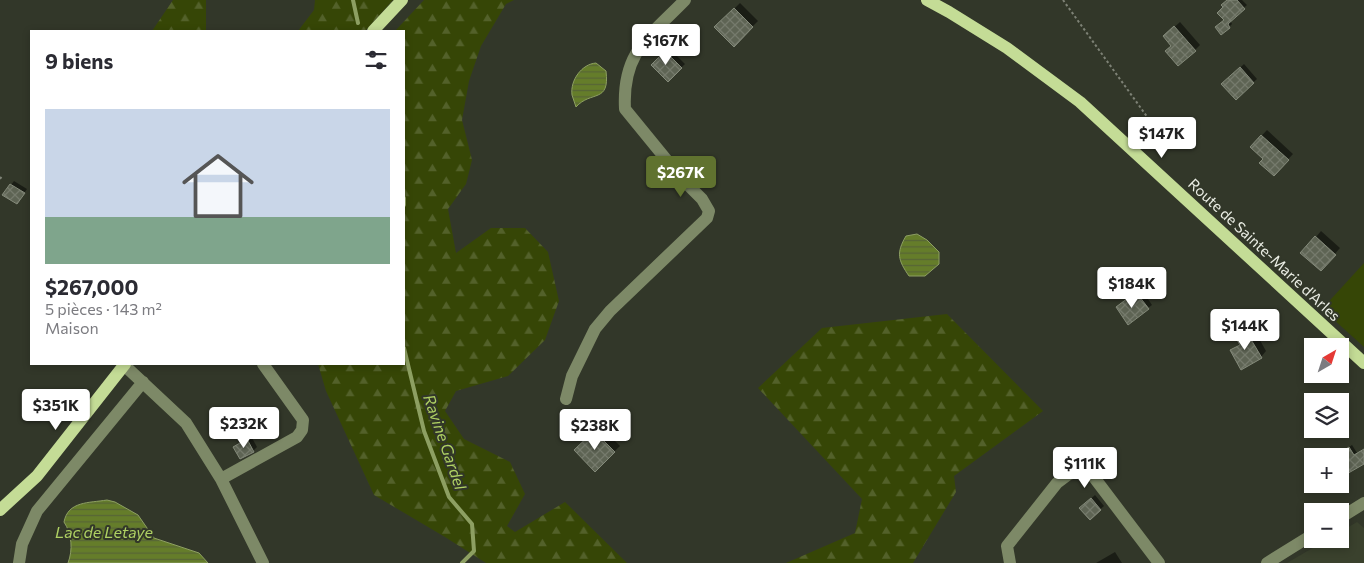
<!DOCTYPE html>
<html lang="fr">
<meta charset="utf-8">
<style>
:root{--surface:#fff;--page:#f2f2f3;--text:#2b2b33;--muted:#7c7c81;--line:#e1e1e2;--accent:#60722f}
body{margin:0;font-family:Commissioner,sans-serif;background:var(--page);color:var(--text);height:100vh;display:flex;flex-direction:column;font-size:19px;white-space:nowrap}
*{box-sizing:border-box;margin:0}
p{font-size:16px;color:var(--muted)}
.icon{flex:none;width:28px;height:28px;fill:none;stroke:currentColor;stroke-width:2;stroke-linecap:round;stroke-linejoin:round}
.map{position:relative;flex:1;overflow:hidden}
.drawer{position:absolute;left:30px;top:30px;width:375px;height:335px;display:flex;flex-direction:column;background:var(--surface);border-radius:0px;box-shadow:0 2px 8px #0003}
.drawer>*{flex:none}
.needle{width:32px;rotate:39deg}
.controls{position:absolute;left:1304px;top:338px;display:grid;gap:10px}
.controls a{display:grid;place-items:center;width:45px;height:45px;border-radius:0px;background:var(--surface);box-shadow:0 2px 8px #0003;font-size:25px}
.price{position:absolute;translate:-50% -42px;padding:0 11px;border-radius:5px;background:#fff;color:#222;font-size:16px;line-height:32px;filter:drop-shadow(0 1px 2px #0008)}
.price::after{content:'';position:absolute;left:50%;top:30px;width:15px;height:11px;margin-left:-8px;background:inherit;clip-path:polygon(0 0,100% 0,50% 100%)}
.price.active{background:var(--accent);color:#fff}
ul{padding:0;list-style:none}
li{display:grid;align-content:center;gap:10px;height:265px;padding:0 15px}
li+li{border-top:1px solid var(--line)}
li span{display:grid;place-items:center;height:155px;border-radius:0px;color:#555}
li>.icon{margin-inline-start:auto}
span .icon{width:90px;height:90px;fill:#fffc;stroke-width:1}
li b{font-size:21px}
h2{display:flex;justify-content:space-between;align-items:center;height:60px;padding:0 15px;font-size:21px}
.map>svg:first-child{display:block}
.built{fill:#3a412d}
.forest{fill:url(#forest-firs)}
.pitch{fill:#364606}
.water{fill:url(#water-rules);stroke:#8d9f62}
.shadow{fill:#0007}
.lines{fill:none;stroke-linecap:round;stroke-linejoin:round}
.stream{stroke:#8d9f62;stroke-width:4}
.building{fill:url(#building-cross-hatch);stroke:#848a7a}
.path{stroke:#7e8276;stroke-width:2;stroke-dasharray:2.5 2.5;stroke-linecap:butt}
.minor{stroke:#7d8967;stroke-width:12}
.major{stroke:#c4dc96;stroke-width:12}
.labels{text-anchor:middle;stroke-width:4;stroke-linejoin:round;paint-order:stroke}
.street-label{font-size:15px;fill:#ebeee5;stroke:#323729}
.water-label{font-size:16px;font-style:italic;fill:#afd163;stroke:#323729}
</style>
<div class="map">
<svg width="1364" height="563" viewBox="0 0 1364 563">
<defs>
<pattern id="forest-firs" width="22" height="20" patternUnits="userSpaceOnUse" patternTransform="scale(1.25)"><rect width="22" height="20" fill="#364606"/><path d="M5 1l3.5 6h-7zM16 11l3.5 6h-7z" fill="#53612a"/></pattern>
<pattern id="water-rules" width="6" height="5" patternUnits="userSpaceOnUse" patternTransform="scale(1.25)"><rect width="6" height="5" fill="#657d2a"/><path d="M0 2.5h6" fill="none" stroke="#576536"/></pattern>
<pattern id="building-cross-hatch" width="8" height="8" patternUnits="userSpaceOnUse" patternTransform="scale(1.25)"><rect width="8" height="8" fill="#5e6454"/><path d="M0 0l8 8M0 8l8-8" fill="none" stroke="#757a6c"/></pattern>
</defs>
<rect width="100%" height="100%" fill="#323729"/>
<path class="built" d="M 1357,522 L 1364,528 L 1364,563 L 1287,563 L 1328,539 L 1340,539 L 1340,532 Z"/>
<path class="forest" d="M 173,0 L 206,0 L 206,31 L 152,31 Z
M 315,0 L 393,0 L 365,31 L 298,31 L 314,10 Z
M 424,0 L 514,0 L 506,4 L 481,46 L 469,81 L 462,120 L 472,160 L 466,184 L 448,209 L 456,253 L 491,228 L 525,228 L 548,252 L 559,301 L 545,340 L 508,376 L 456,391 L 445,411 L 464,439 L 510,462 L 525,494 L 507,526 L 515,532 L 565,502 L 627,563 L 486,563 L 445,537 L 374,495 L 326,391 L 318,364 L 404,364 L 404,31 L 395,31 Z
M 947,314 L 1043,411 L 954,476 L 956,492 L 913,563 L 786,563 L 855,533 L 862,499 L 758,388 L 822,328 Z"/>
<path class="pitch" d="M 1364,263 L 1364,347 L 1322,309 Z"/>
<path class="water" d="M 596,63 L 606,71 C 610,104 591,90 576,107 C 575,103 573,99 572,95 C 570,80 582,64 596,63 Z
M 917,234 L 927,240 L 939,252 L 939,264 L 925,276 L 909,276 C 898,260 896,253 906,236 Z
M 107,500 L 115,502 L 138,515 L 154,538 L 199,553 L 208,563 L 68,563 C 73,550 72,534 64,522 C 68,501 89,503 107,500 Z"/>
<path class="shadow" d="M 1228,0 L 1242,0 L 1247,5 L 1230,20 L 1232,24 L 1229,27 L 1225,20 Z
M 740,3 L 758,21 L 734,45 L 716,27 Z
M 1180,22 L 1200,45 L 1195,50 L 1173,45 L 1170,31 Z
M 670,49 L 685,64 L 668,80 L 653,65 Z
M 1244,64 L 1257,79 L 1236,98 L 1223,84 Z
M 1267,130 L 1293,154 L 1279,169 L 1251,147 Z
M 14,181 L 27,189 L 20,199 L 11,185 Z
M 1321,231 L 1340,248 L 1326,264 L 1316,237 Z
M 1144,293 L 1152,305 L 1148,308 L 1121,304 L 1132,296 L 1135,300 Z
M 1252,326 L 1266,351 L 1261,357 L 1232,351 L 1240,344 L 1237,338 Z
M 600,426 L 620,446 L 595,470 L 576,450 Z
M 251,436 L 257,447 L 253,451 L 235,447 Z
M 1352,445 L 1357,453 L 1364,449 L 1364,462 L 1340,464 L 1340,456 L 1336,456 Z
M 1095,495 L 1104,506 L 1090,518 L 1084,505 Z
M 1115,552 L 1122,563 L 1096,563 Z"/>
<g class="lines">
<path class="stream" d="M 353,0 L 358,23
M 404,198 L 404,205
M 404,348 L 424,431 L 449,497 L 472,524 L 474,551 L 462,563"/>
</g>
<path class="building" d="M 1227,0 L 1237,0 L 1245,9 L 1228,24 L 1230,28 L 1221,35 L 1215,27 L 1224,20 L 1217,13 L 1223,7 L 1221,5 Z
M 734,8 L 753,27 L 734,47 L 714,27 Z
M 1174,26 L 1196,51 L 1178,66 L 1165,51 L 1171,46 L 1163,36 Z
M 665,51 L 682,68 L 668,82 L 651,65 Z
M 1240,67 L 1254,83 L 1236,100 L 1221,84 Z
M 1261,135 L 1289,160 L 1274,176 L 1259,163 L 1263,159 L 1250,147 Z
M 10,184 L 25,193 L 17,204 L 2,195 Z
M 1315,236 L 1336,255 L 1321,271 L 1300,253 Z
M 1139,296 L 1149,309 L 1128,325 L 1116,307 L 1128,298 L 1131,302 Z
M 1246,331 L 1262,358 L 1241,370 L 1230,350 L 1240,345 L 1235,337 Z
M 594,431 L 615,452 L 595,472 L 574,450 Z
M 247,439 L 254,452 L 240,459 L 233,447 Z
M 1349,447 L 1354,455 L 1364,449 L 1364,464 L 1345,475 L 1340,467 L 1340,453 Z
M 1091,498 L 1101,510 L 1090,520 L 1079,508 Z"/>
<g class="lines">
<path class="path" d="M 1063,0 L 1148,118
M 0,179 L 2,176"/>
<path class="minor" d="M 124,365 L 186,423 L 221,479 L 263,563
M 566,399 L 572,376 L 595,329 L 610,311 L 707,218 L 709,211 L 702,199 L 683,180 L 625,109 C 622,52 649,37 685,0
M 221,479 L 297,437 L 302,430 L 303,420 L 263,364
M 1340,518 L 1364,503
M 19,563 L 22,544 L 37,511 L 143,382
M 1010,563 L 1007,546 L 1057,483 L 1069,474 L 1083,470 L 1093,476 L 1159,563
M 1267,563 L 1312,535"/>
<path class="major" d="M 927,0 L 949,12 L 1007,48 L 1080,102 L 1364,363
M 373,31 L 402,0
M 0,510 L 37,476 L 125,364"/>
</g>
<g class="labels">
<g class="street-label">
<text transform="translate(1264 250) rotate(43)" y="5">Route de Sainte-Marie d'Arles</text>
</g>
<g class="water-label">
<text transform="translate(445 442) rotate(71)" y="6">Ravine Gardel</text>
<text x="104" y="538">Lac de Letaye</text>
</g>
</g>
</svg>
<div class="controls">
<a><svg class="needle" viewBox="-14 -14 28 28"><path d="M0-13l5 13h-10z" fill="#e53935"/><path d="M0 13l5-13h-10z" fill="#7c7c81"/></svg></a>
<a><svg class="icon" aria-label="layers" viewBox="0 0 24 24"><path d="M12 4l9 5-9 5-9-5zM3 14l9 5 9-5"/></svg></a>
<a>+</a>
<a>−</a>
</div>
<b class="price" style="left:666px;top:66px">$167K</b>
<b class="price" style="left:1162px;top:159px">$147K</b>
<b class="price active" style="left:681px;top:198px">$267K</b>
<b class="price" style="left:1132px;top:309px">$184K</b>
<b class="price" style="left:1245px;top:351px">$144K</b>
<b class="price" style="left:56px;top:431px">$351K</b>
<b class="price" style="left:244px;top:449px">$232K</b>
<b class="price" style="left:595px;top:451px">$238K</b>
<b class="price" style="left:1085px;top:489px">$111K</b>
<section class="drawer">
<h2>9 biens<svg class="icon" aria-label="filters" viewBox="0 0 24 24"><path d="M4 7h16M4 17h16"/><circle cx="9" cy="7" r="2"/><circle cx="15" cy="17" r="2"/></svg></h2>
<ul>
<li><span style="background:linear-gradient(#c9d6e8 70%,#7fa58c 0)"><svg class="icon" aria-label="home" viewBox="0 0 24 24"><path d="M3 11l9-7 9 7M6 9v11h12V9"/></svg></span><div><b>$267,000</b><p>5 pièces · 143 m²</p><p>Maison</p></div></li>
</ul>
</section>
</div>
